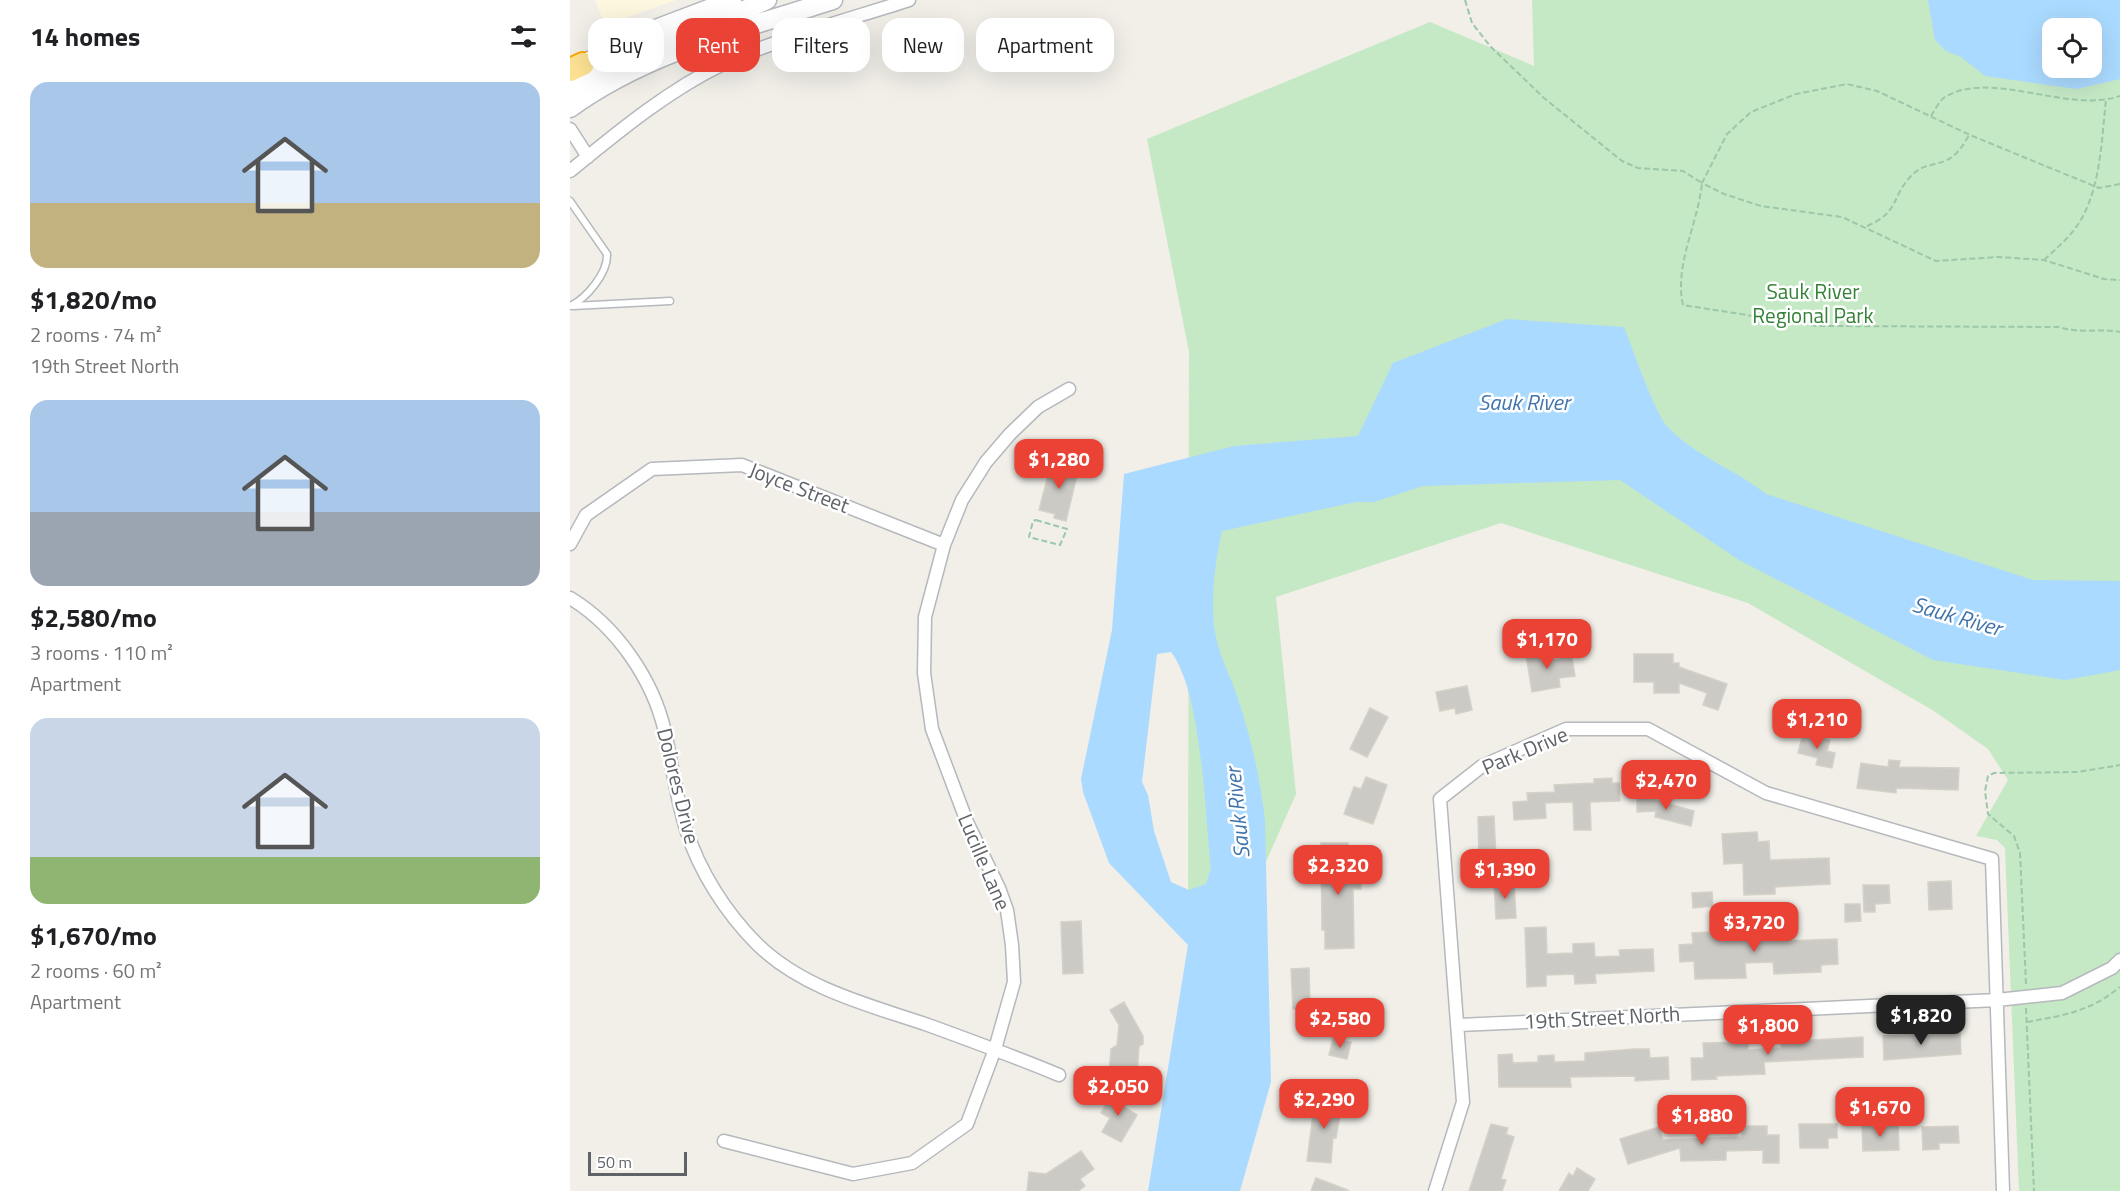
<!DOCTYPE html>
<meta charset="utf-8">
<style>
:root{--surface:#fff;--page:#f2f2f2;--text:#202124;--muted:#757577;--accent:#ea4335}
body{margin:0;font-family:"Titillium Web",sans-serif;background:var(--page);color:var(--text);height:100vh;display:flex;flex-direction:column;font-size:22px;white-space:nowrap}
*{box-sizing:border-box;margin:0}
p{font-size:20px;color:var(--muted)}
.icon{flex:none;width:33px;height:33px;fill:none;stroke:currentColor;stroke-width:2;stroke-linecap:round;stroke-linejoin:round}
.map{position:relative;flex:1;overflow:hidden}
.sheet{display:flex;flex-direction:column;background:var(--surface);width:570px}
.sheet>*{flex:none}
.top-card{position:absolute;left:18px;top:18px;width:570px;height:54px;display:flex;gap:12px}
.controls{position:absolute;left:1472px;top:18px;display:grid;gap:12px}
.controls a{display:grid;place-items:center;width:60px;height:60px;border-radius:12px;background:var(--surface);box-shadow:0 6px 24px #0002;font-size:30px}
.scale{position:absolute;left:18px;bottom:15px;width:99px;box-sizing:border-box;padding-left:6px;border:3px solid #5f6368;border-top:0;font-size:16px;line-height:21px;white-space:nowrap;color:#5f6368;-webkit-text-stroke:4px #fff;paint-order:stroke}
.price{position:absolute;translate:-50% -51px;padding:0 14px;border-radius:12px;background:var(--accent);color:#fff;font-size:20px;line-height:39px;filter:drop-shadow(0 2px 3px #0008)}
.price::after{content:'';position:absolute;left:50%;top:36px;width:18px;height:14px;margin-left:-9px;background:inherit;clip-path:polygon(0 0,100% 0,50% 100%)}
.price.on{background:#222;color:#fff}
ul{padding:0;list-style:none}
li{display:grid;align-content:center;gap:12px;height:318px;padding:0 30px}
li span{display:grid;place-items:center;height:186px;border-radius:18px;color:#555}
li>.icon{margin-inline-start:auto}
span .icon{width:108px;height:108px;fill:#fffc;stroke-width:1}
li b{font-size:26px}
h2{display:flex;justify-content:space-between;align-items:center;height:72px;padding:0 30px;font-size:26px}
.tag{padding:0 21px;border-radius:18px;background:var(--surface);box-shadow:0 6px 24px #0002;font-size:21px;line-height:54px}
.tag.on{background:var(--accent);color:#fff}
main{display:flex;flex:1;min-height:0}
.map>svg:first-child{display:block}
.commercial{fill:#fef7e0}
.green{fill:#c5e8c5;fill-rule:evenodd}
.water{fill:#aadaff;fill-rule:evenodd}
.building{fill:#cccac5;stroke:#d6d1c6;stroke-width:1.5}
.lines{fill:none;stroke-linecap:round;stroke-linejoin:round}
.lane-casing{stroke:#b5b8bc;stroke-width:9}
.street-casing{stroke:#b5b8bc;stroke-width:15}
.secondary-casing{stroke:#b6babf;stroke-width:21}
.highway-casing{stroke:#f9ab00;stroke-width:26}
.path{stroke:#9cc7a9;stroke-width:2;stroke-dasharray:6 3;stroke-linecap:butt}
.lane{stroke:#fff;stroke-width:6}
.street{stroke:#fff;stroke-width:12}
.secondary{stroke:#fff;stroke-width:18}
.highway{stroke:#fde293;stroke-width:22}
.labels{text-anchor:middle;stroke-width:5;stroke-linejoin:round;paint-order:stroke}
.park-label{font-size:21px;fill:#348238;stroke:#fff}
.street-label{font-size:21px;fill:#5f6368;stroke:#fff}
.water-label{font-size:22px;font-style:italic;fill:#4174aa;stroke:#fff}
</style>
<main>
<section class="sheet">
<h2>14 homes<svg class="icon" aria-label="filters" viewBox="0 0 24 24"><path d="M4 7h16M4 17h16"/><circle cx="9" cy="7" r="2"/><circle cx="15" cy="17" r="2"/></svg></h2>
<ul>
<li><span style="background:linear-gradient(#a9c7e8 65%,#c2b280 0)"><svg class="icon" aria-label="home" viewBox="0 0 24 24"><path d="M3 11l9-7 9 7M6 9v11h12V9"/></svg></span><div><b>$1,820/mo</b><p>2 rooms · 74 m²</p><p>19th Street North</p></div></li>
<li><span style="background:linear-gradient(#a9c7e8 60%,#9aa5b1 0)"><svg class="icon" aria-label="home" viewBox="0 0 24 24"><path d="M3 11l9-7 9 7M6 9v11h12V9"/></svg></span><div><b>$2,580/mo</b><p>3 rooms · 110 m²</p><p>Apartment</p></div></li>
<li><span style="background:linear-gradient(#c9d6e8 75%,#8fb573 0)"><svg class="icon" aria-label="home" viewBox="0 0 24 24"><path d="M3 11l9-7 9 7M6 9v11h12V9"/></svg></span><div><b>$1,670/mo</b><p>2 rooms · 60 m²</p><p>Apartment</p></div></li>
</ul>
</section>
<div class="map">
<svg width="1550" height="1191" viewBox="0 0 1550 1191">
<rect width="100%" height="100%" fill="#f1efe8"/>
<path class="commercial" d="M 25,0 L 106,0 L 35,25 Z"/>
<path class="green" d="M 962,0 L 1550,0 L 1550,1191 L 1449,1191 L 1435,848 L 1427,840 L 1406,836 L 1438,780 L 1418,749 L 1364,711 L 1178,603 L 931,523 L 706,597 L 726,794 L 694,866 L 618,945 L 619,352 L 577,139 L 860,22 L 964,66 ZM 1482,28 L 1521,28 L 1521,68 L 1482,68 Z"/>
<path class="water" d="M 1358,0 L 1550,0 L 1550,79 L 1506,89 L 1415,76 L 1391,57 L 1376,51 L 1365,40 ZM 1482,28 L 1521,28 L 1521,68 L 1482,68 Z
M 937,319 L 1054,327 C 1062,347 1085,413 1097,426 C 1124,456 1165,469 1196,494 L 1463,580 L 1550,581 L 1550,670 L 1496,680 L 1363,660 L 1169,560 L 1050,480 L 853,486 L 804,502 L 786,502 L 652,531 C 645,561 641,595 644,626 C 647,652 659,672 667,696 C 681,737 690,777 695,821 L 701,1082 L 670,1191 L 578,1191 L 618,945 L 539,863 L 513,792 L 511,779 L 542,630 L 554,474 L 664,446 L 788,436 L 823,363 ZM 601,652 C 632,692 635,815 641,868 L 636,884 L 619,890 L 601,882 L 584,831 L 578,795 L 572,782 L 587,654 Z"/>
<path class="building" d="M 482,460 L 509,467 L 496,521 L 484,518 L 485,514 L 469,510 Z
M 968,647 L 969,656 L 977,655 L 978,661 L 1002,657 L 1005,676 L 989,678 L 990,687 L 962,692 L 955,649 Z
M 1064,654 L 1103,654 L 1103,663 L 1109,663 L 1109,667 L 1157,684 L 1148,710 L 1133,705 L 1137,693 L 1109,683 L 1109,693 L 1084,693 L 1084,682 L 1064,682 Z
M 897,686 L 902,710 L 886,714 L 885,708 L 870,711 L 866,692 Z
M 800,708 L 818,717 L 797,757 L 780,749 Z
M 1233,734 L 1260,740 L 1257,751 L 1265,753 L 1262,768 L 1246,765 L 1248,758 L 1228,753 Z
M 1319,760 L 1330,761 L 1329,767 L 1389,768 L 1388,790 L 1326,788 L 1326,793 L 1287,788 L 1291,763 L 1318,767 Z
M 796,777 L 817,785 L 803,824 L 774,814 L 784,787 L 791,789 Z
M 1042,778 L 1042,783 L 1049,783 L 1050,801 L 1020,802 L 1021,830 L 1004,830 L 1003,802 L 975,803 L 976,818 L 944,820 L 943,802 L 958,801 L 957,793 L 985,792 L 984,785 L 1024,783 L 1024,779 Z
M 1079,798 L 1124,811 L 1121,826 L 1085,817 L 1086,811 L 1067,812 L 1067,799 Z
M 924,816 L 926,858 L 909,859 L 908,817 Z
M 1187,832 L 1188,842 L 1199,841 L 1200,860 L 1259,858 L 1260,884 L 1205,887 L 1205,894 L 1174,895 L 1173,863 L 1154,864 L 1152,834 Z
M 751,843 L 778,843 L 778,873 L 791,873 L 791,889 L 783,889 L 784,948 L 755,949 L 755,930 L 752,930 Z
M 944,881 L 946,918 L 926,919 L 924,883 Z
M 1381,881 L 1382,909 L 1359,910 L 1358,882 Z
M 1293,885 L 1319,885 L 1320,903 L 1305,904 L 1305,912 L 1294,912 Z
M 1142,892 L 1143,906 L 1123,908 L 1122,893 Z
M 1275,904 L 1290,904 L 1291,921 L 1275,922 Z
M 1173,919 L 1174,936 L 1213,935 L 1213,941 L 1267,939 L 1268,964 L 1251,965 L 1251,972 L 1204,974 L 1203,962 L 1175,963 L 1176,978 L 1125,979 L 1124,961 L 1110,962 L 1109,945 L 1123,944 L 1122,933 L 1156,931 L 1156,920 Z
M 511,921 L 513,973 L 493,974 L 491,922 Z
M 976,927 L 977,954 L 1003,953 L 1003,944 L 1024,943 L 1025,957 L 1050,956 L 1049,950 L 1083,949 L 1084,971 L 1025,974 L 1026,983 L 1005,984 L 1004,974 L 976,975 L 976,986 L 957,987 L 955,928 Z
M 739,968 L 740,1009 L 723,1009 L 721,969 Z
M 554,1002 L 573,1036 L 573,1044 L 569,1046 L 567,1076 L 539,1074 L 541,1049 L 547,1045 L 549,1025 L 540,1010 Z
M 1390,1032 L 1391,1054 L 1314,1060 L 1313,1036 Z
M 1293,1037 L 1293,1057 L 1194,1062 L 1195,1074 L 1146,1076 L 1147,1079 L 1122,1080 L 1121,1058 L 1134,1058 L 1133,1043 L 1178,1042 L 1178,1050 L 1211,1048 L 1211,1042 Z
M 763,1039 L 781,1042 L 777,1059 L 759,1055 Z
M 1064,1049 L 1079,1049 L 1080,1058 L 1098,1057 L 1099,1079 L 1065,1081 L 1065,1076 L 1000,1077 L 1001,1087 L 929,1087 L 928,1055 L 942,1054 L 943,1063 L 968,1062 L 968,1056 L 984,1055 L 984,1062 L 1015,1061 L 1015,1053 Z
M 544,1091 L 559,1099 L 554,1107 L 567,1115 L 551,1142 L 532,1132 L 540,1118 L 531,1113 Z
M 745,1099 L 772,1103 L 766,1138 L 763,1137 L 761,1163 L 737,1161 Z
M 921,1124 L 938,1128 L 936,1134 L 944,1137 L 931,1179 L 936,1180 L 932,1191 L 899,1191 Z
M 1229,1124 L 1267,1124 L 1267,1138 L 1258,1138 L 1258,1148 L 1230,1148 Z
M 1328,1124 L 1329,1150 L 1293,1151 L 1292,1125 Z
M 1172,1126 L 1197,1126 L 1197,1135 L 1209,1135 L 1209,1163 L 1193,1163 L 1193,1150 L 1156,1151 L 1156,1160 L 1111,1161 L 1110,1148 L 1058,1164 L 1050,1139 L 1089,1127 L 1093,1140 L 1172,1137 Z
M 1388,1126 L 1389,1143 L 1369,1143 L 1369,1149 L 1353,1150 L 1352,1127 Z
M 511,1151 L 524,1169 L 510,1179 L 515,1186 L 508,1191 L 457,1191 L 459,1172 L 476,1174 Z
M 1007,1168 L 1025,1179 L 1018,1191 L 989,1191 L 999,1173 L 1003,1176 Z
M 746,1178 L 778,1190 L 778,1191 L 741,1191 Z"/>
<g class="lines">
<defs>
<path id="lane" d="M 0,201 L 37,254 C 38,273 16,299 0,306
M 3,306 L 100,301"/>
<path id="street" d="M 0,129 L 18,157
M 0,171 C 48,132 97,91 153,64 C 212,37 277,20 339,0
M 0,544 L 16,515 L 82,469 L 172,465 L 374,545
M 0,598 C 46,626 83,679 95,732 C 102,764 106,797 116,829 C 129,871 156,913 187,944 C 233,989 299,1005 358,1025 C 402,1041 446,1057 489,1075
M 889,1025 L 1427,1000 L 1492,993 L 1542,968 L 1550,960
M 154,1141 L 283,1174 L 342,1163 L 397,1124 L 425,1049 L 444,982 L 442,945 L 437,910 L 429,888 L 397,822 L 362,729 L 354,673 L 355,617 L 374,545 L 392,500 L 416,462 L 440,434 L 468,407 L 499,389
M 865,1191 L 893,1102 L 870,799 L 912,766 L 996,729 L 1078,729 L 1196,793 L 1422,859 L 1433,1191"/>
<path id="secondary" d="M 2,71 L 57,40 L 162,0
M 0,88 C 61,46 132,31 197,0
M 0,108 C 77,52 173,29 263,0"/>
<path id="highway" d="M 0,70 L 13,64"/>
</defs>
<use href="#lane" class="lane-casing"/>
<use href="#street" class="street-casing"/>
<use href="#secondary" class="secondary-casing"/>
<use href="#highway" class="highway-casing"/>
<path class="path" d="M 895,0 L 902,23 L 920,46 L 974,98 L 1052,161 L 1068,168 L 1113,171 L 1132,183 C 1128,224 1104,265 1113,305 L 1247,326 L 1489,327 C 1508,334 1530,328 1550,332
M 1361,116 C 1365,110 1369,101 1375,97 C 1421,69 1498,114 1550,96
M 1550,184 L 1529,188 L 1400,135 L 1307,91 L 1277,84 L 1226,94 L 1181,112 L 1157,134 L 1132,183 L 1154,194 L 1191,206 L 1272,217 L 1366,261 L 1428,257 L 1474,260 L 1534,279 L 1550,280
M 1297,226 C 1330,212 1321,197 1341,176 C 1362,155 1378,175 1399,135
M 1474,260 C 1489,246 1505,233 1514,214 C 1531,180 1532,136 1536,99
M 466,520 L 497,529 L 490,545 L 459,537 L 463,521 Z
M 1456,984 L 1450,853 L 1444,836 L 1418,814 L 1415,791 L 1418,776 L 1424,773 L 1508,772 L 1550,765
M 1456,1008 L 1464,1191
M 1457,1022 C 1495,1015 1519,1012 1550,987"/>
<use href="#lane" class="lane"/>
<use href="#street" class="street"/>
<use href="#secondary" class="secondary"/>
<use href="#highway" class="highway"/>
</g>
<g class="labels">
<g class="park-label">
<text x="1243" y="299">Sauk River<tspan x="1243" dy="24">Regional Park</tspan></text>
</g>
<g class="street-label">
<text transform="translate(229 488) rotate(21)" y="7">Joyce Street</text>
<text transform="translate(955 751) rotate(-23)" y="7">Park Drive</text>
<text transform="translate(108 786) rotate(76)" y="7">Dolores Drive</text>
<text transform="translate(414 862) rotate(67)" y="7">Lucille Lane</text>
<text transform="translate(1032 1018) rotate(-3)" y="7">19th Street North</text>
</g>
<g class="water-label">
<text x="954" y="410">Sauk River</text>
<text transform="translate(1387 616) rotate(16)" y="8">Sauk River</text>
<text transform="translate(667 813) rotate(-96)" y="8">Sauk River</text>
</g>
</g>
</svg>
<div class="controls">
<a><svg class="icon" aria-label="locate" viewBox="0 0 24 24"><circle cx="12" cy="12" r="6"/><path d="M12 2v4M12 18v4M2 12h4M18 12h4"/></svg></a>
</div>
<div class="scale">50 m</div>
<b class="price" style="left:489px;top:490px">$1,280</b>
<b class="price" style="left:977px;top:670px">$1,170</b>
<b class="price" style="left:1247px;top:750px">$1,210</b>
<b class="price" style="left:1096px;top:811px">$2,470</b>
<b class="price" style="left:768px;top:896px">$2,320</b>
<b class="price" style="left:935px;top:900px">$1,390</b>
<b class="price" style="left:1184px;top:953px">$3,720</b>
<b class="price on" style="left:1351px;top:1046px">$1,820</b>
<b class="price" style="left:770px;top:1049px">$2,580</b>
<b class="price" style="left:1198px;top:1056px">$1,800</b>
<b class="price" style="left:548px;top:1117px">$2,050</b>
<b class="price" style="left:754px;top:1130px">$2,290</b>
<b class="price" style="left:1310px;top:1138px">$1,670</b>
<b class="price" style="left:1132px;top:1146px">$1,880</b>
<div class="top-card">
<a class="tag">Buy</a>
<a class="tag on">Rent</a>
<a class="tag">Filters</a>
<a class="tag">New</a>
<a class="tag">Apartment</a>
</div>
</div>
</main>
